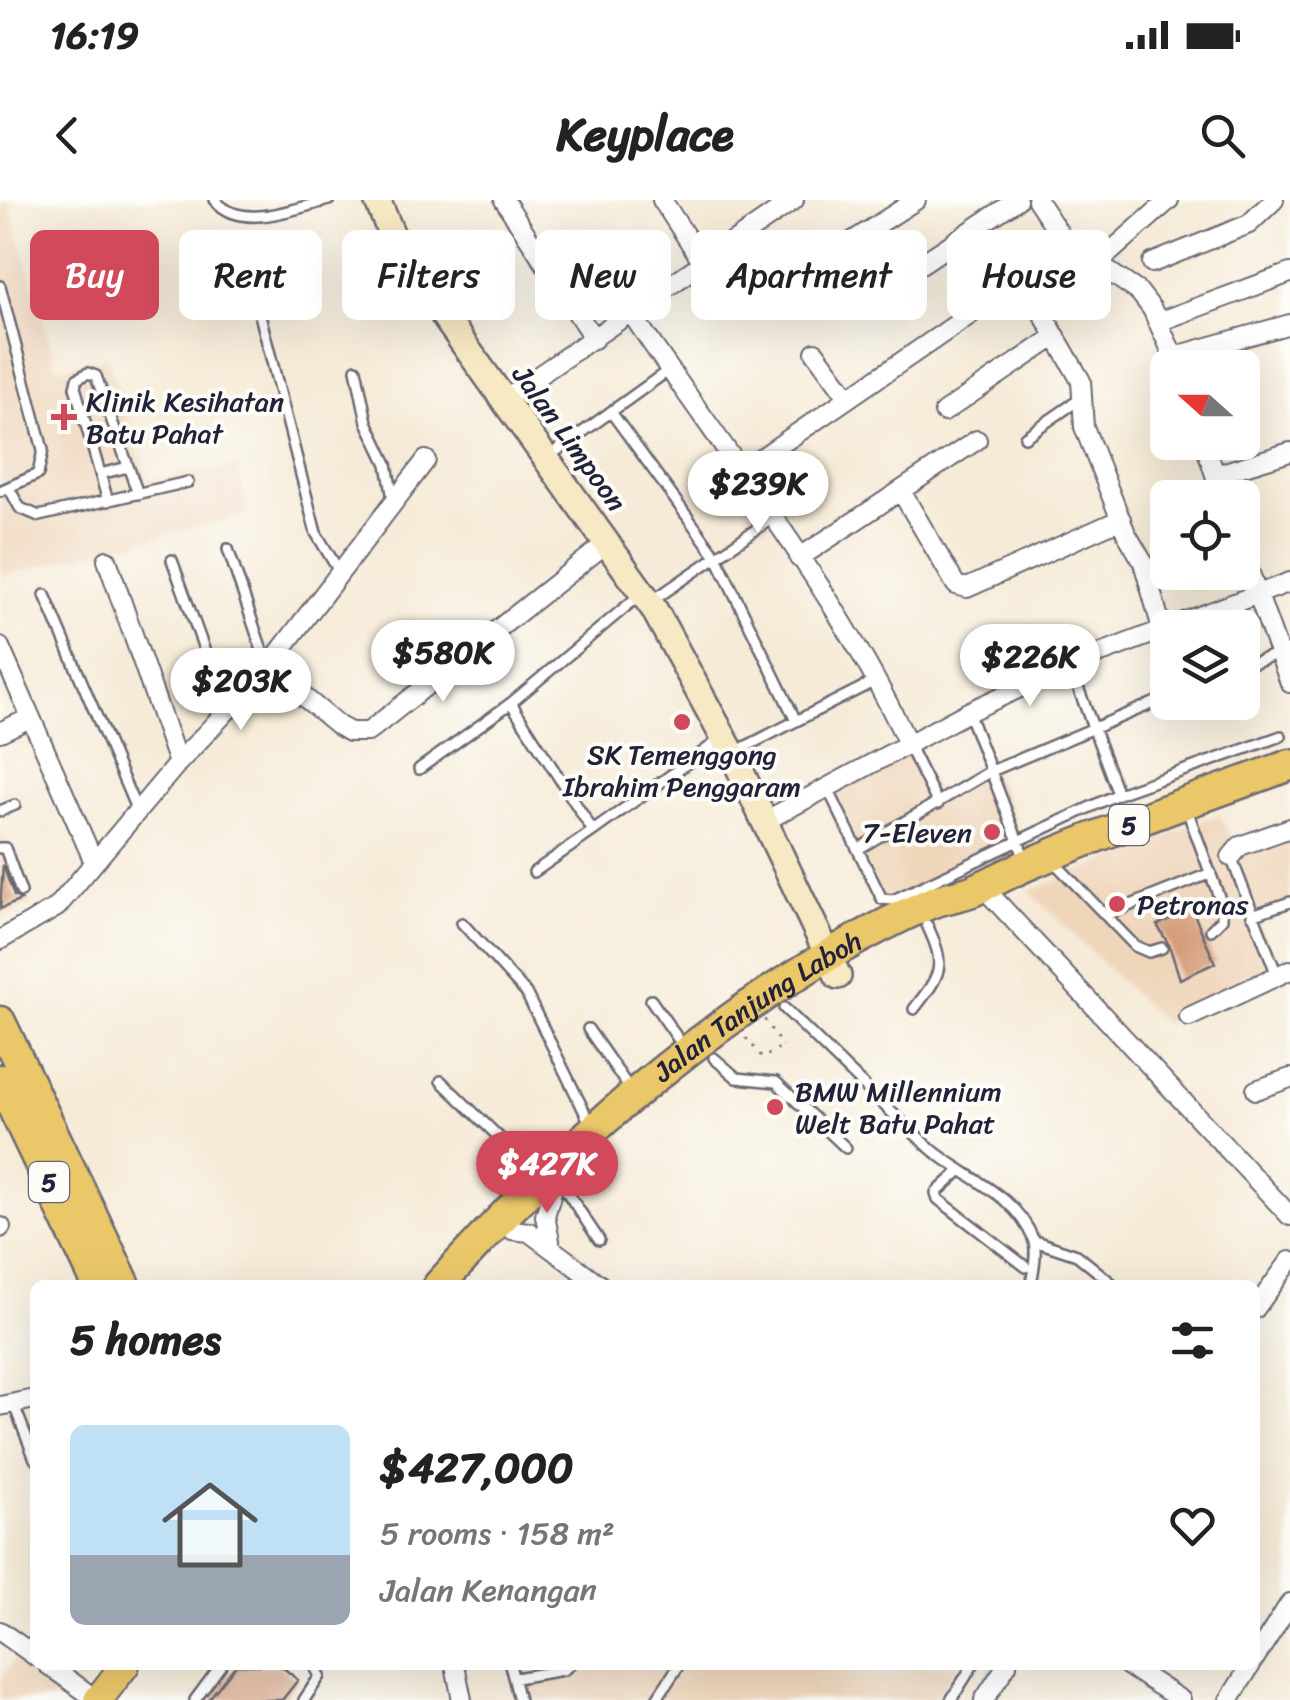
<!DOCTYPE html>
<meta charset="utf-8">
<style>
:root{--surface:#fff;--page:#f6f6f6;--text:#222;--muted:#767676;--line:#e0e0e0;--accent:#d1495b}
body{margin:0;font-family:Sriracha,sans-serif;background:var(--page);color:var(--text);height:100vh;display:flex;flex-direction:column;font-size:38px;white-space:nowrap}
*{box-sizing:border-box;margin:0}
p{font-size:32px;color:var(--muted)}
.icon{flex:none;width:55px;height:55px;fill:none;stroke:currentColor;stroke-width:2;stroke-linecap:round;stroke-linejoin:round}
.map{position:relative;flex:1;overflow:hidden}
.drawer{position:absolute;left:30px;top:1080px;width:1230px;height:390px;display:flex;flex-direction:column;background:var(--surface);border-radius:15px;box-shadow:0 10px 40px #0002}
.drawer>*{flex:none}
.hud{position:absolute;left:30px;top:30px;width:1230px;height:90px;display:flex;gap:20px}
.needle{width:65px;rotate:291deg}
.tools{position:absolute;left:1150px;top:150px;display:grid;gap:20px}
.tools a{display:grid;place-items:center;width:110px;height:110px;border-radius:15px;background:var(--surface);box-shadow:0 10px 40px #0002;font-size:50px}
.price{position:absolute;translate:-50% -85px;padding:0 22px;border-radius:35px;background:#fff;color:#222;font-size:32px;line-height:65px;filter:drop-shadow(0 2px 5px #0008)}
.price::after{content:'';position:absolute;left:50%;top:60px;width:30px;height:22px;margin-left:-15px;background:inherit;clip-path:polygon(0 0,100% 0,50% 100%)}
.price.current{background:var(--accent);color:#fff}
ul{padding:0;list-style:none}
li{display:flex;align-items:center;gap:30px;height:250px;padding:0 40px}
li+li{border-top:2px solid var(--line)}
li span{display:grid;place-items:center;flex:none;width:280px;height:200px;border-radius:15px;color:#555}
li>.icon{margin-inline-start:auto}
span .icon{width:120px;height:120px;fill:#fffc;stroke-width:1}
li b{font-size:42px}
h2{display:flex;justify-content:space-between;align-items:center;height:120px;padding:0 40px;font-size:42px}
.chip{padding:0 35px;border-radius:15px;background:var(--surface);box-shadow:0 10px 40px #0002;font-size:35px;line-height:90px}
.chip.current{background:var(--accent);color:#fff}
.status{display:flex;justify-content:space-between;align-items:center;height:70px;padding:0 50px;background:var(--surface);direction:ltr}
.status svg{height:28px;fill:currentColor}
header{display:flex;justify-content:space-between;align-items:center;height:130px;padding:0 40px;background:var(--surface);font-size:45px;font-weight:700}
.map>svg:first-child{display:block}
.built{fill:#efd6bb}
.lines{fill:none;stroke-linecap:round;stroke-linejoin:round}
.stream{stroke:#58c1d4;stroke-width:4}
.building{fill:#d49c7a}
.lane-casing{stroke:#6c6872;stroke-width:14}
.street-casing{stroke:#6c6872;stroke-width:22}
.secondary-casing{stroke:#6c6872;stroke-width:30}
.primary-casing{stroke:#6c6872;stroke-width:32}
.highway-casing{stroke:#6c6872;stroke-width:35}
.path{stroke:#6c6872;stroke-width:2.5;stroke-dasharray:2.5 8;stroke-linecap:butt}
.lane{stroke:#fff;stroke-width:9}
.street{stroke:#fff;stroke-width:18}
.secondary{stroke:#f7e9c3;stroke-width:25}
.primary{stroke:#eac769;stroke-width:28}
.highway{stroke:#eac769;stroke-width:30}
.path-bridge{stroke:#6c6872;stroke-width:2.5;stroke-dasharray:2.5 8;stroke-linecap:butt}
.poi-dot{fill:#d1495b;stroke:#fdfcf7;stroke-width:4}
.labels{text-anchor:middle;stroke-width:8;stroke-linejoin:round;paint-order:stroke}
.shield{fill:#fdfcf7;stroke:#646373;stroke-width:2.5}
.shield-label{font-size:25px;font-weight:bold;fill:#22223b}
.poi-label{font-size:28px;fill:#22223b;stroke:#fdfcf7;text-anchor:start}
.street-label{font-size:28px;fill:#22223b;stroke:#fdfcf7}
</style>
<div class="status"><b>16:19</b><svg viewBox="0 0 49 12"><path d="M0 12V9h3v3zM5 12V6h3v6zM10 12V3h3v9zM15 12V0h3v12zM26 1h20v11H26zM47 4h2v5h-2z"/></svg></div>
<header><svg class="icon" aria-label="back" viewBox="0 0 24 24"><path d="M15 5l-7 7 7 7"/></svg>Keyplace<svg class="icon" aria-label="search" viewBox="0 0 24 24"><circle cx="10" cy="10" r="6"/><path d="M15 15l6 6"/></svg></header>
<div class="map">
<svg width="1290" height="1500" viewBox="0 0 1290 1500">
<rect width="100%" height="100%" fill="#fdfcf7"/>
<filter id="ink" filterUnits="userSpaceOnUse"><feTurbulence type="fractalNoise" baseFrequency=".01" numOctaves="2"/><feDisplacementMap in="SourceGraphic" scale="20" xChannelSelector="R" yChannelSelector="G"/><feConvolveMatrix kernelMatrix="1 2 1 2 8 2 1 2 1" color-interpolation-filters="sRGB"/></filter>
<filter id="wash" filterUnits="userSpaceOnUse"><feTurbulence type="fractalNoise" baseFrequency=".0048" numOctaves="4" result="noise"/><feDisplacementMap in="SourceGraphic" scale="40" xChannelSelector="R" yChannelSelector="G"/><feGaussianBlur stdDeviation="2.25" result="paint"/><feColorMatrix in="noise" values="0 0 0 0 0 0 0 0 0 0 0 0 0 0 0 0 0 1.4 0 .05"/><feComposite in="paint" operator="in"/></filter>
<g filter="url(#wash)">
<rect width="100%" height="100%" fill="#f6ebd8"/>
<path class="built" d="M 9,2 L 57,168 L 108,157 L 148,279 L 237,266 L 248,314 L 0,376 L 0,5 Z
M 911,538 L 939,599 L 992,567 L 1023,642 L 888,704 L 880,701 L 823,586 Z
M 1220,614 L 1233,643 L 1290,624 L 1290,705 L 1256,717 L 1278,769 L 1163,823 L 1029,691 Z
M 0,630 L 31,704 L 0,718 Z
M 21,1452 L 35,1465 L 88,1500 L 0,1500 L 0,1479 Z
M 521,1465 L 958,1465 L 933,1500 L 526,1500 Z"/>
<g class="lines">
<path class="stream" d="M 973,1500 L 996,1465"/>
</g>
<g id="blocks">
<path class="building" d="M 3,665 L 14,696 L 21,700 L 0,709 Z
M 1192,709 L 1215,763 L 1180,779 L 1169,745 L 1157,725 Z
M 236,1465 L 280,1465 L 298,1480 L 282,1500 L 208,1500 Z"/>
</g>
</g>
<g filter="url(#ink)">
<use href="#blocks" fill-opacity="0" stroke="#6c6872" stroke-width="2.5"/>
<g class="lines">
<defs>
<path id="lane" d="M 215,0 C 241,32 295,8 329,0
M 0,86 L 43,250 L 38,274 L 0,291
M 260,115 L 316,333 L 340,373
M 356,169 L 367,222 L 387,264 L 393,299
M 611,212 L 716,356 L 796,521
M 1025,237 L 1080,199
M 548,257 L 669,170
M 100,274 L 128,267
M 9,288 L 20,308 L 39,316 L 188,282
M 108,301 L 75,187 L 77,179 L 88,173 L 96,176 L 138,294
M 228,349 L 267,465
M 172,360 L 226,510
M 45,395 L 137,611
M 652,401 L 774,317
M 1070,466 L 1118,594
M 1242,467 L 1290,449
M 511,503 L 593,631 L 721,539
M 968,512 L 1026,662
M 909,546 L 938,604
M 735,552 L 877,480
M 419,569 L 511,503 L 641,394
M 828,589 L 882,699 L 893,700 L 1118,594 L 1281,536
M 1186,607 L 1222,705 L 1222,719 L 1211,730
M 0,611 L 15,605
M 0,648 L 5,648 L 21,692
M 858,649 L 989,572 L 1168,497
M 1231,657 L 1277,775
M 1053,661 L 1135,746 L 1149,752 L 1162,748
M 534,672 L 593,631
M 1106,715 L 1211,673
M 1252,715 L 1290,702
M 462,723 L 526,793 L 590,923
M 651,800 L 683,846
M 784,808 C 833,855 880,903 930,948 C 965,978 1015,993 1033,1039 C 1038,1051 1033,1072 1031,1085
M 914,809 C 941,774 947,767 927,725
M 588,829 L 632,892
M 714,858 L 737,878 L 776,882 L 846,948
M 441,881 L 538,975
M 960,971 L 936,993 L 938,999 L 1026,1067
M 561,983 L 599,1040
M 1035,1041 L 1077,1055 L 1114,1085
M 14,1205 L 35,1259
M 510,1465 L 519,1500
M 516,1478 L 563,1470 L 570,1465
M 195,1500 L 221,1465
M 304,1500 L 320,1476 L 314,1465
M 656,1500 L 679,1465
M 951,1500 L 973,1465"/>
<path id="street" d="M 504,0 L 594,139
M 662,0 L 702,61
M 1037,0 L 1065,42 L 1139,92 L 1152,109 L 1179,168
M 828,57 L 916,0
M 1099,62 L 1169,0
M 1152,63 L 1249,24 L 1274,0
M 882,90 L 1017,0
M 1032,98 L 1084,56
M 631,113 C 726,255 837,390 909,546
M 1158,122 L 1290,73
M 815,152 L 848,197
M 1176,156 L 1290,124
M 506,198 L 794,0
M 944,212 L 1056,136
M 1204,242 L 1223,298
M 742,271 L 1006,90 L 1017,88 L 1037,104 L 1081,181 L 1084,227 L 1126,333 L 1143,362 L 1162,429
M 1215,275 L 1290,252
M 901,291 L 956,385 L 967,388 L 1121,319
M 1242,351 L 1290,483
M 799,358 L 977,240
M 107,360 L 178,563
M 0,447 L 94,662
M 268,467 L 339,526 L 350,532 L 368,532 L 608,342
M 0,532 L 30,518
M 765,621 L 968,512 L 1069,465 L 1290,382
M 1231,657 L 1240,646 L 1290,628
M 982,686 L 1290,1016
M 0,740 L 57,707 L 178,563 L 268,467 L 426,260
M 1189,817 L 1290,770
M 1256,890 L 1290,878
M 0,1028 L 1,1027
M 512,1030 L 529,1032 L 600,1085
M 550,1041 L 545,1016 L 552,992
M 1255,1109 L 1290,1061
M 0,1206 L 35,1199
M 0,1431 L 35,1456
M 1255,1458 L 1290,1403
M 48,1465 L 97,1500
M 455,1465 L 462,1500
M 1127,1465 L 1181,1500
M 984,1500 L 1007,1465
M 1229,1500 L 1251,1465"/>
<path id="secondary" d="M 377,0 L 395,42 L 448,122 L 654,409 L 732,553 L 838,776"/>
<path id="primary" d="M 98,1500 L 125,1465"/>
<g id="highway">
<path d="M 0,822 L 125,1085"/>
<path d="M 0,880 L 98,1085"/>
<path id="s1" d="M 439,1085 C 574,935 742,787 928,704 C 942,698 958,696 972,691 C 991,683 1008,673 1027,665 C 1113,628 1202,597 1290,565"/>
</g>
</defs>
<use href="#lane" class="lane-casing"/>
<use href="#street" class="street-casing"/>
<use href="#secondary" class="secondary-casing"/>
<use href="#primary" class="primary-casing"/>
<use href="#highway" class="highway-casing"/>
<path class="path" d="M 746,838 L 763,858 L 782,846"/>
<use href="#lane" class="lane"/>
<use href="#street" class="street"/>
<use href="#secondary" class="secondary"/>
<use href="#primary" class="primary"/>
<use href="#highway" class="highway"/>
<path class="path-bridge" d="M 753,802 L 782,846"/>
</g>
</g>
<g class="poi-dot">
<path d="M59 202h10v10h10v10h-10v10h-10v-10h-10v-10h10z"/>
<circle cx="682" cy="522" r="10"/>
<circle cx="992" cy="632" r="10"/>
<circle cx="1117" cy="704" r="10"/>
<circle cx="775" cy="907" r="10"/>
</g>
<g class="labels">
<g class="shield">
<rect x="1109" y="605" width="40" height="40" rx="8"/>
<rect x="29" y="962" width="40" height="40" rx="8"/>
</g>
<g class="shield-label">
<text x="1129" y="634">5</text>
<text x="49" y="991">5</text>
</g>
<g class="poi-label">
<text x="86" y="211">Klinik Kesihatan<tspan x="86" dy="32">Batu Pahat</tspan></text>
<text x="682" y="564" text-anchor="middle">SK Temenggong<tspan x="682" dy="32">Ibrahim Penggaram</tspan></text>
<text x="972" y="642" text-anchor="end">7-Eleven</text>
<text x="1137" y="714">Petronas</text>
<text x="795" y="901">BMW Millennium<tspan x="795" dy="32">Welt Batu Pahat</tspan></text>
</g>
<g class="street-label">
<text transform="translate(570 238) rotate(54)" y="10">Jalan Limpoon</text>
<text dy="10" stroke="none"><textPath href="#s1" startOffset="425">Jalan Tanjung Laboh</textPath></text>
</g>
</g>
</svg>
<div class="tools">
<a><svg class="needle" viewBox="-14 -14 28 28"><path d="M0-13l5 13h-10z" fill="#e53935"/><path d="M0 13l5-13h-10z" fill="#767676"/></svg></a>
<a><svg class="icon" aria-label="locate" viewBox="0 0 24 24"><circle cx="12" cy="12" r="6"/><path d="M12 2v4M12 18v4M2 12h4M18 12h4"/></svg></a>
<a><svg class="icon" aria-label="layers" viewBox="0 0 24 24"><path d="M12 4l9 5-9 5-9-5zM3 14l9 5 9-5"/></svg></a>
</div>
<b class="price" style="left:758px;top:336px">$239K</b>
<b class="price" style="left:443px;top:505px">$580K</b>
<b class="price" style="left:1030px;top:509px">$226K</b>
<b class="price" style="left:241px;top:533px">$203K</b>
<b class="price current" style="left:547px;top:1016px">$427K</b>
<div class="hud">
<a class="chip current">Buy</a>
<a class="chip">Rent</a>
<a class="chip">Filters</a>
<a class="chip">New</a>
<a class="chip">Apartment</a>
<a class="chip">House</a>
</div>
<section class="drawer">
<h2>5 homes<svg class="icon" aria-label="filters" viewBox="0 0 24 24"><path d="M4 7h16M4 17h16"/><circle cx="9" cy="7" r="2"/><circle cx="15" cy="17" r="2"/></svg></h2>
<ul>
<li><span style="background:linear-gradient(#bfe0f5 65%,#9aa5b1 0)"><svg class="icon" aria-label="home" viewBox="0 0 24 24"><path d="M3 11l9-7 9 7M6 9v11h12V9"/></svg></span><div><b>$427,000</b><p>5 rooms · 158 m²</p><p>Jalan Kenangan</p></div><svg class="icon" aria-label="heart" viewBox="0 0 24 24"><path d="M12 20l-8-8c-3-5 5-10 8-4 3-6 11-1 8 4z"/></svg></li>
</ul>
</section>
</div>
